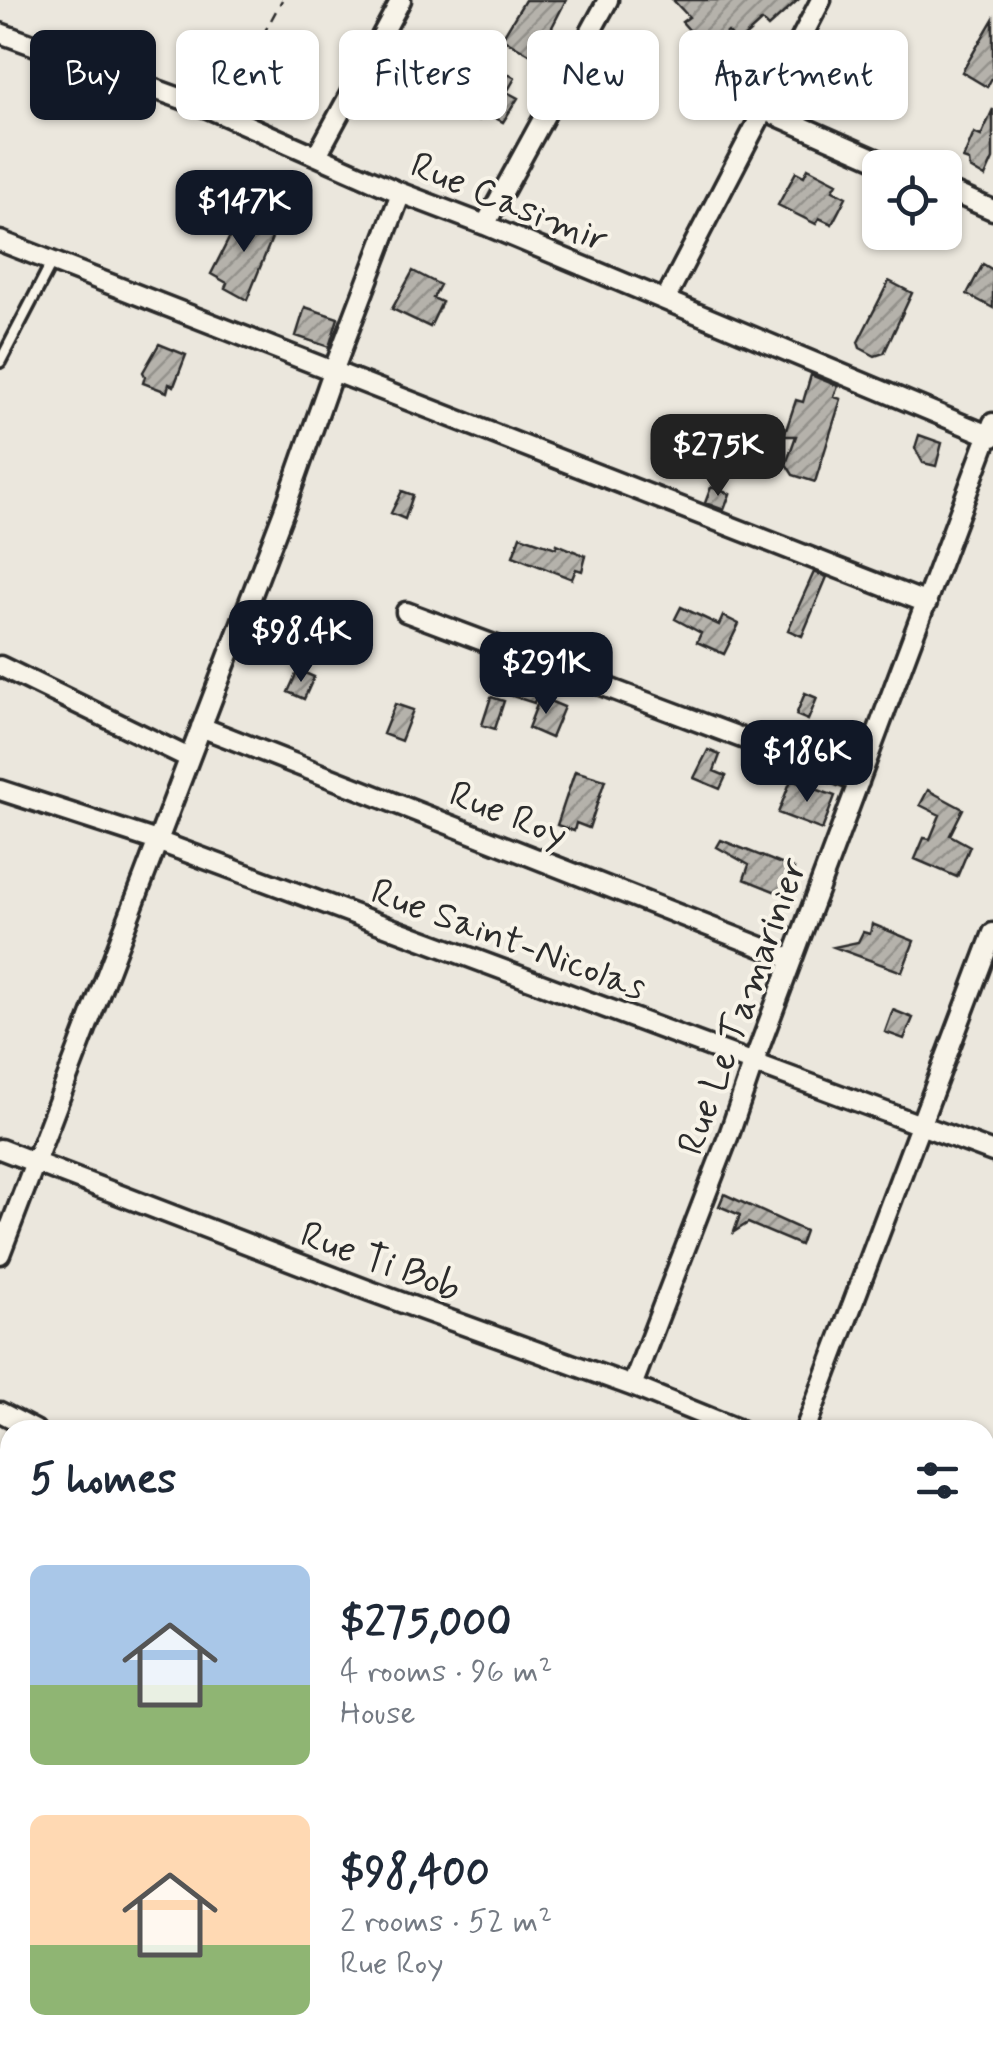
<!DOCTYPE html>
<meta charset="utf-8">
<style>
:root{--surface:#fff;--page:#f6f6f7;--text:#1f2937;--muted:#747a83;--accent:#111827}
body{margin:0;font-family:Mynerve,sans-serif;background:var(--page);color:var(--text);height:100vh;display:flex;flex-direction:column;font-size:38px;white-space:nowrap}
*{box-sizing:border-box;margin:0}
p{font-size:32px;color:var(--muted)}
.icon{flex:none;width:55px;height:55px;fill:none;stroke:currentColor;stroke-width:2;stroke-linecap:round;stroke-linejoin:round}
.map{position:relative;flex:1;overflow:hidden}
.sheet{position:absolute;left:0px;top:1420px;width:995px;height:642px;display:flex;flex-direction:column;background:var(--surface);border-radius:30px 30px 0 0;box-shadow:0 2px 8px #0004}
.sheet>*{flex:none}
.hud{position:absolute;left:30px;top:30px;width:935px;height:90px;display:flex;gap:20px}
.tools{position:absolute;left:862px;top:150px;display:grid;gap:20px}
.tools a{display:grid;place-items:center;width:100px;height:100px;border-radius:15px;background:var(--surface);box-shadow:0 2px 8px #0004;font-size:50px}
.price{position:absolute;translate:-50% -85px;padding:0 22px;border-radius:20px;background:var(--accent);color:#fff;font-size:32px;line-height:65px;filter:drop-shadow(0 2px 5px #0008)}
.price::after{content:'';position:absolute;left:50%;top:60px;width:30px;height:22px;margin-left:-15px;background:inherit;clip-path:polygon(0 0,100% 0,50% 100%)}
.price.on{background:#222;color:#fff}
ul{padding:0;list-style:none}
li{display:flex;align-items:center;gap:30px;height:250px;padding:0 30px}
li span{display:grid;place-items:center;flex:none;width:280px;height:200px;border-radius:15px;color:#555}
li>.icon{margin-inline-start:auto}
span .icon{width:120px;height:120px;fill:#fffc;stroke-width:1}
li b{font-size:42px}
h2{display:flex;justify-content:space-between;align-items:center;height:120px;padding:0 30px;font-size:42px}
.chip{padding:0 35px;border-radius:15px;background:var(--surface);box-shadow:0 2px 8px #0004;font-size:35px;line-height:90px}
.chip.on{background:var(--accent);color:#fff}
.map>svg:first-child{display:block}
.building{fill:url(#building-hatch);stroke:#2b2b2b;stroke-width:2.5}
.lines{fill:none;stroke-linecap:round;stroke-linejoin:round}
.service-casing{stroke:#2b2b2b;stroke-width:16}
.minor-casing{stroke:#2b2b2b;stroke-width:25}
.path{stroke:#2b2b2b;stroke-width:2.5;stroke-dasharray:10 8;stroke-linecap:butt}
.service{stroke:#f7f3e8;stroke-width:9}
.minor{stroke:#f7f3e8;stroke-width:18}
.labels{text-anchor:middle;stroke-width:8;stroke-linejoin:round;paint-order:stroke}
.street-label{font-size:38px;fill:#2b2b2b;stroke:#f7f3e8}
</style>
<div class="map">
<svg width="993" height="2062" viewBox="0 0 993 2062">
<defs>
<pattern id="building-hatch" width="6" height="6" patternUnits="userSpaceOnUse" patternTransform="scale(2.5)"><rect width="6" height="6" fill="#b5b2ab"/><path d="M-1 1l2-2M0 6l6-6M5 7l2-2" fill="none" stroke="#93918b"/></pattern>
</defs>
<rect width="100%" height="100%" fill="#ebe7dd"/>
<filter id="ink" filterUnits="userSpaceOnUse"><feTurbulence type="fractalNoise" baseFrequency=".01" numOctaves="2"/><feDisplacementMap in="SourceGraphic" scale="20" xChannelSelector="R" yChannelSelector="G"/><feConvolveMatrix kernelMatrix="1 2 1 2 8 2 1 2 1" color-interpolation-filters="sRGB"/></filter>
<g filter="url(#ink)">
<path class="building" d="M 525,0 L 566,0 L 549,33 L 560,39 L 545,63 L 502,38 Z
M 673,0 L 798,0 L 768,27 L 762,21 L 738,43 L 728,32 L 708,51 L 682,22 L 689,17 Z
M 993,19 L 993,76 L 987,87 L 962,72 Z
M 489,63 L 515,78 L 507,92 L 518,98 L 503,122 L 484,112 L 479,120 L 462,110 L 470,96 L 459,89 L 472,69 L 482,75 Z
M 993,109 L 993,159 L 985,177 L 970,168 L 969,161 L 963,159 L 974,133 L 981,136 Z
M 808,168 L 837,183 L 833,190 L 846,197 L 832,224 L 819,218 L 816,224 L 778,205 L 796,172 L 804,176 Z
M 243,211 L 276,228 L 247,300 L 225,288 L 227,283 L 211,274 Z
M 983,264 L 993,270 L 993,308 L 967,294 Z
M 413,271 L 440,285 L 433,298 L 442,302 L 430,327 L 392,309 Z
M 889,281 L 912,293 L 884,353 L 875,356 L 860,348 L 858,342 Z
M 305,307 L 338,318 L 329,347 L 296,336 Z
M 159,344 L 186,355 L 174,386 L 169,384 L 167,392 L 143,383 L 145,376 L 143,372 Z
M 811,375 L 838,386 L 834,397 L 841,399 L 815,482 L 793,475 L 786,464 L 796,436 L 784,436 L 796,400 L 803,402 Z
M 919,435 L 942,443 L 936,466 L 923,463 L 915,448 Z
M 711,487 L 730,494 L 724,510 L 705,503 Z
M 402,491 L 413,495 L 405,519 L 391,513 Z
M 520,536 L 556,548 L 557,544 L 586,556 L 582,571 L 576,569 L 572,579 L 513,556 Z
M 814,572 L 827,577 L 802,636 L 788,630 Z
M 681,607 L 719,625 L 723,616 L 739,624 L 724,654 L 697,642 L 701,633 L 675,619 Z
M 518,667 L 543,677 L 534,703 L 509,695 Z
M 298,670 L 314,677 L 304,699 L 288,692 Z
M 805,693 L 817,698 L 808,720 L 796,715 Z
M 491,697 L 504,701 L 495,729 L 482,725 Z
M 540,697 L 564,707 L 551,738 L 528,728 Z
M 395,704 L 413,710 L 401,741 L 383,734 Z
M 708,750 L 720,755 L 714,771 L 726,776 L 720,789 L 694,778 Z
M 575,771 L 605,780 L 589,828 L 576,823 L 574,831 L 557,825 Z
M 791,780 L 835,796 L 822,830 L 778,813 Z
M 928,790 L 963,809 L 950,835 L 970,846 L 957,877 L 915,859 L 924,838 L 930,839 L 940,815 L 920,805 Z
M 721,840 L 794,869 L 784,895 L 744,879 L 749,865 L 717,847 Z
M 872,924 L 914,941 L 902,972 L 834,947 L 858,942 L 863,932 L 870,934 Z
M 893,1010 L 913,1018 L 904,1039 L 885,1032 Z
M 724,1194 L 805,1231 L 800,1245 L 748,1223 L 734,1232 L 740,1215 L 719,1206 Z"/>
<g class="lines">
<defs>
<path id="service" d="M 0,362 L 52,262
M 937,2052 L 957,2062"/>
<path id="minor" d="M 0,33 L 210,109 L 401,193 L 485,225 L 993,437
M 764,110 L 896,168
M 317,155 L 401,0
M 945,189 L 993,210
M 485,225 L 608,0
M 0,241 L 927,603
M 665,300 L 821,0
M 406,612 L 859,782
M 0,666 L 189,758
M 201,727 L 792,959
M 0,790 L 157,841 L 993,1152
M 0,1149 L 370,1291 L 632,1386 L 740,1430
M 0,1254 L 285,508 L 334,369 L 401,193
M 632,1386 L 730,1132 L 753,1064 L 993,423
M 0,1412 L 35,1430
M 805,1430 L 993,933
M 985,1523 L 993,1526
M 0,1707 L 10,1712
M 0,1835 L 10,1813
M 985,1915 L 993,1920
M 985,1997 L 993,1977
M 784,2052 L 805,2062
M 313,2062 L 317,2052
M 957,2062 L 961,2052"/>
</defs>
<use href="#service" class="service-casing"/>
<use href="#minor" class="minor-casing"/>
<path class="path" d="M 228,99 L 282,0
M 578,2062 L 581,2052"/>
<use href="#service" class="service"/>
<use href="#minor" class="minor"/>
</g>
</g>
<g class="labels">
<g class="street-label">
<text transform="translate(510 201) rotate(22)" y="13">Rue Casimir</text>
<text transform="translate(509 813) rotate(21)" y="13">Rue Roy</text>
<text transform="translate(509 938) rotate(20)" y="13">Rue Saint-Nicolas</text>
<text transform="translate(741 1006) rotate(-70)" y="13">Rue Le Tamarinier</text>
<text transform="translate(381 1260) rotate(20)" y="13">Rue Ti Bob</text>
</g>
</g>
</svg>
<div class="tools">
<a><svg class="icon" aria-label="locate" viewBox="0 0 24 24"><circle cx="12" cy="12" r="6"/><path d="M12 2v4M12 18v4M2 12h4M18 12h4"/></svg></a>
</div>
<b class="price" style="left:244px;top:255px">$147K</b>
<b class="price on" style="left:718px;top:499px">$275K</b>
<b class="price" style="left:301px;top:685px">$98.4K</b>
<b class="price" style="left:546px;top:717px">$291K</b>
<b class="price" style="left:807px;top:805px">$186K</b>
<div class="hud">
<a class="chip on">Buy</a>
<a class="chip">Rent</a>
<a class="chip">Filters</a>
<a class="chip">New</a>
<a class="chip">Apartment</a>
</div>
<section class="sheet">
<h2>5 homes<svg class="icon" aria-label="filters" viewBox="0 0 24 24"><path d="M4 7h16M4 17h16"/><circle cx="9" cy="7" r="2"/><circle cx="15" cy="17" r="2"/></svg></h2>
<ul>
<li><span style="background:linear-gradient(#a9c7e8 60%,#8fb573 0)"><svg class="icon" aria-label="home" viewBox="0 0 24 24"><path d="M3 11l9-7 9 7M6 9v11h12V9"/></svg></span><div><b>$275,000</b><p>4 rooms · 96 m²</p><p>House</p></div></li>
<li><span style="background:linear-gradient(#ffd9b3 65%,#8fb573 0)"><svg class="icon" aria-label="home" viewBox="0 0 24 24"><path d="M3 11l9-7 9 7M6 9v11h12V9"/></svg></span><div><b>$98,400</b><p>2 rooms · 52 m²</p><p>Rue Roy</p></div></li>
</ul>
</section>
</div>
